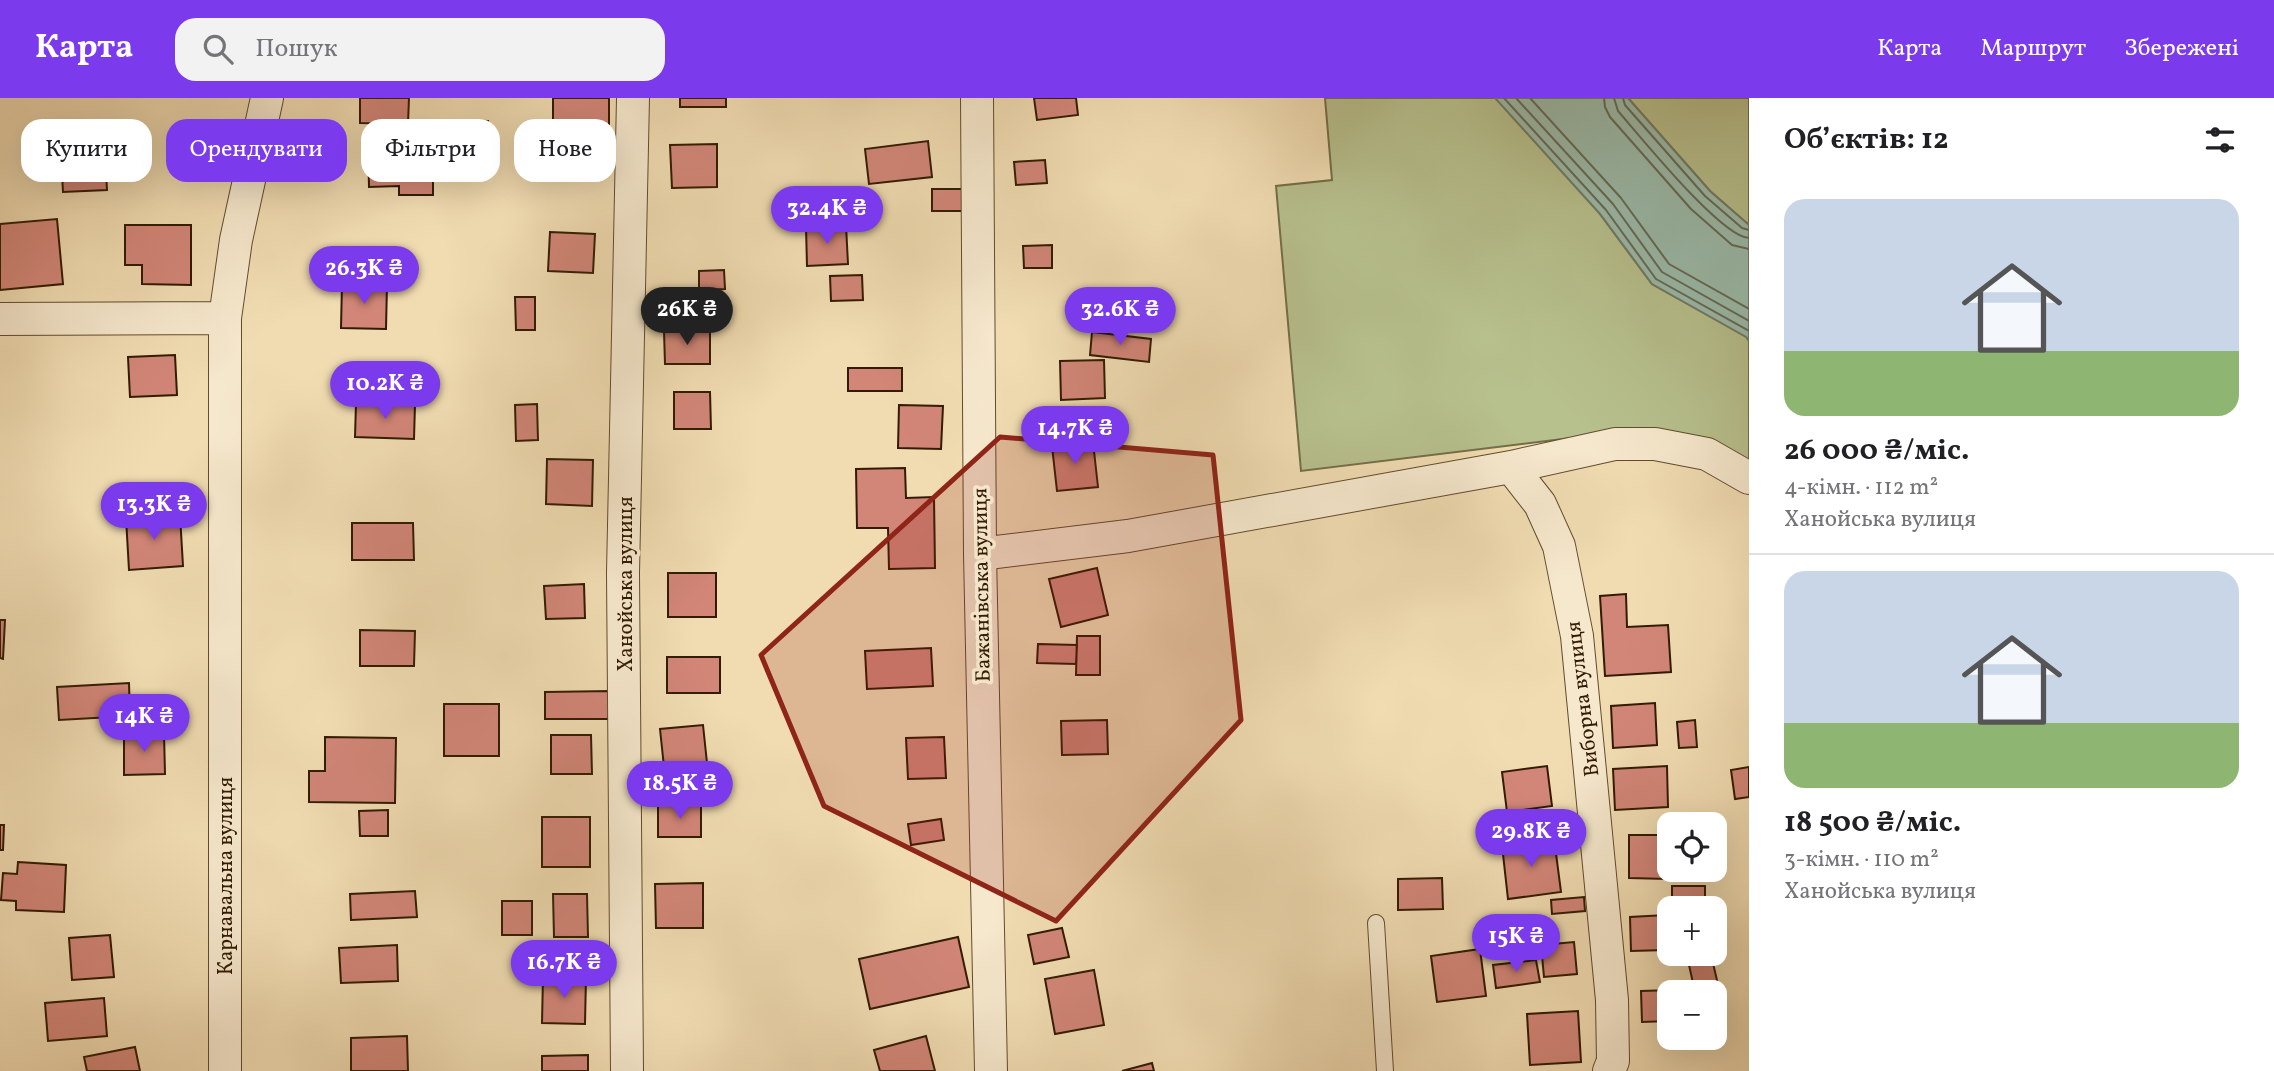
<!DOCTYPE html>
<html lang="uk">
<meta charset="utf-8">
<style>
:root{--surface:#fff;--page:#f2f2f2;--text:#202124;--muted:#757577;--line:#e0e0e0;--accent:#7c3aed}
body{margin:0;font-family:Vollkorn,serif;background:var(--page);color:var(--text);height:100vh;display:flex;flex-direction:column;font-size:26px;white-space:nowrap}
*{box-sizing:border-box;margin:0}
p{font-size:23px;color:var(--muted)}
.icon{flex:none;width:38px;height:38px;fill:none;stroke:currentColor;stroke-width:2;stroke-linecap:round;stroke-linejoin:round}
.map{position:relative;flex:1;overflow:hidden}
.drawer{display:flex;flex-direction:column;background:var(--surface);width:525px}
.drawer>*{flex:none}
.guide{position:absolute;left:21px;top:21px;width:665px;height:63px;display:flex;gap:14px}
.tools{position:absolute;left:1657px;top:714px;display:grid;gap:14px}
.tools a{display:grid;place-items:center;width:70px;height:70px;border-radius:14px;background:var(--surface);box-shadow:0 7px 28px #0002;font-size:35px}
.price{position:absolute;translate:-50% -60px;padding:0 16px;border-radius:24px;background:var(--accent);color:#fff;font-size:23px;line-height:46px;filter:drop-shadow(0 2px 4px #0008)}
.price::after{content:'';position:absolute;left:50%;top:42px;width:21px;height:16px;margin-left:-10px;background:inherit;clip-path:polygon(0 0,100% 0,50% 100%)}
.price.selected{background:#222;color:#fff}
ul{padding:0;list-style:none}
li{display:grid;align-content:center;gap:14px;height:371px;padding:0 35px}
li+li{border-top:2px solid var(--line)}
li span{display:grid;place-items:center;height:217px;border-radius:21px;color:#555}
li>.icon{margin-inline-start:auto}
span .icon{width:126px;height:126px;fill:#fffc;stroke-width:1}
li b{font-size:30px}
h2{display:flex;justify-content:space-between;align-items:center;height:84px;padding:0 35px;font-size:30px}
.tag{padding:0 24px;border-radius:21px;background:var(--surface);box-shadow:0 7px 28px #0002;font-size:24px;line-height:63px}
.tag.selected{background:var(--accent);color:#fff}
header{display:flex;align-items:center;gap:42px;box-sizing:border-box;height:98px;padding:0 35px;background:var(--accent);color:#fff}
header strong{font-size:33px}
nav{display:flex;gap:38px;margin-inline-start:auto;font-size:24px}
.search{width:490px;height:63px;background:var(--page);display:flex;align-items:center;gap:18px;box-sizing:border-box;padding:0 24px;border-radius:21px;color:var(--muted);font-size:26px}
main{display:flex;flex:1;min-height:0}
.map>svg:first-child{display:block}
.green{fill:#b7c18e;stroke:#746e48;stroke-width:2}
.water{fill:#9bbcac;stroke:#717c68;stroke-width:2}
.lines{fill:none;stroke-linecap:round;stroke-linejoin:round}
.shore{stroke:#666c57;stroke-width:2}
.building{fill:#d28678;stroke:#321b02;stroke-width:2}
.lane-casing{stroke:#624b2e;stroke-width:18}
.street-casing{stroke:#624b2e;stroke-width:34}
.lane{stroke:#f6e8cd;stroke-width:16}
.street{stroke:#f6e8cd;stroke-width:32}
.marked{fill:#8f2418;fill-opacity:0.2;stroke:#8f2418;stroke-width:5;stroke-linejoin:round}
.labels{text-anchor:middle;stroke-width:7;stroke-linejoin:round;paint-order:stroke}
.street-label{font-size:21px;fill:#321b02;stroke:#f6e8cd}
</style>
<header>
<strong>Карта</strong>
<div class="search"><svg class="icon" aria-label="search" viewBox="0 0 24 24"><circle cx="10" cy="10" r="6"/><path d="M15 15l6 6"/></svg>Пошук</div>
<nav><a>Карта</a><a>Маршрут</a><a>Збережені</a></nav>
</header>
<main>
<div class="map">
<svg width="1749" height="973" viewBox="0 0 1749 973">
<rect width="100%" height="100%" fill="#f1dcb2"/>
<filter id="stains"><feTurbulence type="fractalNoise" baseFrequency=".00286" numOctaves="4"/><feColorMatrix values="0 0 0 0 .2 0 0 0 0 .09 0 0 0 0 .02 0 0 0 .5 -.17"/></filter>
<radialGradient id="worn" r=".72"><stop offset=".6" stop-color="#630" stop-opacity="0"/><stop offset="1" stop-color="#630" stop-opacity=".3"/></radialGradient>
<path class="green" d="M 1325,0 L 1598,0 L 1600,116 L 1652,186 L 1747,239 L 1749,243 L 1749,364 L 1587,338 L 1301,373 L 1276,88 L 1332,82 Z
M 1628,0 L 1749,0 L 1749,127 L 1710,93 Z"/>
<path class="water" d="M 1495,0 L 1628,0 L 1710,93 L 1749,127 L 1749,243 L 1746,239 L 1652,186 L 1600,116 Z"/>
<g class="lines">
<path class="shore" d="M 1504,0 L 1606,112 L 1656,181 L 1749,233
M 1516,0 L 1613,106 L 1662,174 L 1749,223
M 1530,0 L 1621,100 L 1669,166 L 1749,211
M 1604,0 L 1605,9 L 1610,19 L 1691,111 L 1732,147 L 1749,151
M 1614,0 L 1618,13 C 1640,38 1721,139 1749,140
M 1623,0 L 1625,7 L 1705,98 L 1742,130 L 1749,132"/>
</g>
<path class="building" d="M 360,0 L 409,0 L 408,26 L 360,25 Z
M 553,0 L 609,0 L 609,28 L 553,27 Z
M 680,0 L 726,0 L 726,9 L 680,9 Z
M 1034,0 L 1076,0 L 1078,17 L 1037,22 Z
M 423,22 L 488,23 L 488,57 L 423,57 Z
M 104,38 L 107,92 L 63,94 L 60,40 Z
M 928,43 L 932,79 L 869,86 L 865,51 Z
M 368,46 L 401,46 L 401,61 L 433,61 L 433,97 L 399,97 L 399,88 L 369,89 Z
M 717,46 L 717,89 L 672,90 L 670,47 Z
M 1045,62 L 1047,85 L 1016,87 L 1014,64 Z
M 932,91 L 962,91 L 962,113 L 932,113 Z
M 57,121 L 63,186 L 0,192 L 0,126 Z
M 125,127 L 191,127 L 191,187 L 142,186 L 142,167 L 125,167 Z
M 846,127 L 848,166 L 807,168 L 806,129 Z
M 550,134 L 595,136 L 593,175 L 548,173 Z
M 1052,147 L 1052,170 L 1024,170 L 1023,148 Z
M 724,172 L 725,191 L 699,192 L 699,173 Z
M 862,177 L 863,202 L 831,203 L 830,178 Z
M 342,185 L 387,186 L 386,231 L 341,230 Z
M 1077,195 L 1126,202 L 1122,230 L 1074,224 Z
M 515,199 L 535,199 L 535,232 L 516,232 Z
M 664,233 L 710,233 L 710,266 L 665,266 Z
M 1092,234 L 1151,241 L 1149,264 L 1090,257 Z
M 175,257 L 177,297 L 130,299 L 128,259 Z
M 1104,262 L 1105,300 L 1061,302 L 1060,263 Z
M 848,270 L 902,270 L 902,293 L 848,293 Z
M 674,294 L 710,294 L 711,331 L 674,331 Z
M 356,305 L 415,306 L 414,341 L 355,339 Z
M 537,306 L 538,342 L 516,343 L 515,307 Z
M 899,307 L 943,308 L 941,351 L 898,350 Z
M 1093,344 L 1098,389 L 1057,393 L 1052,348 Z
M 547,361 L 593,362 L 592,408 L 546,406 Z
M 905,370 L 906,400 L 934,399 L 935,470 L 889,471 L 888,430 L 857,430 L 856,371 Z
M 180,417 L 183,468 L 129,472 L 126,420 Z
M 352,425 L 413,425 L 414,462 L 352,462 Z
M 1097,470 L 1108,517 L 1061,529 L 1049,481 Z
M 668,475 L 716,475 L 716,519 L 668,519 Z
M 584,486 L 585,520 L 546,521 L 544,488 Z
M 1626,496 L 1627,529 L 1668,527 L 1671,574 L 1605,578 L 1600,498 Z
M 0,522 L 5,522 L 3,561 L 0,560 Z
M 360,532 L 415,533 L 414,568 L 360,568 Z
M 1077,538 L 1100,538 L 1100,577 L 1076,577 Z
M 1038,546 L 1077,547 L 1076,566 L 1037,565 Z
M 931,550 L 933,588 L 867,591 L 865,553 Z
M 667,559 L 720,559 L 720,595 L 667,595 Z
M 129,585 L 130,618 L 59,622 L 57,589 Z
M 611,593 L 611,621 L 545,621 L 545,594 Z
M 1655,605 L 1657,647 L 1613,650 L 1611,608 Z
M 444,606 L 499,606 L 499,658 L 444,658 Z
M 1107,622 L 1108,656 L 1062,657 L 1061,623 Z
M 1695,622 L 1697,649 L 1679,650 L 1677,624 Z
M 703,627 L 707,665 L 664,669 L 660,631 Z
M 124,635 L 164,635 L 165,676 L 124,677 Z
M 551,637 L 591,637 L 592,676 L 551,676 Z
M 325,639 L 396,640 L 395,705 L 309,704 L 309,673 L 325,673 Z
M 944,639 L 946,680 L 908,681 L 906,640 Z
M 1547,668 L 1552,708 L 1507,714 L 1502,674 Z
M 1667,668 L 1668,709 L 1615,712 L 1613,671 Z
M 1749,669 L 1749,699 L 1735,701 L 1731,672 Z
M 658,707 L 701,707 L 701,739 L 658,739 Z
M 388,712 L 388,738 L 360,738 L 359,713 Z
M 542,719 L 590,719 L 590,769 L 542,769 Z
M 941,721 L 944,742 L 911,747 L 908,726 Z
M 0,727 L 4,727 L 3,752 L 0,752 Z
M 1629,737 L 1667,737 L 1667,781 L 1629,780 Z
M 1554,740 L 1561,794 L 1508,801 L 1502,747 Z
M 18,764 L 66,767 L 64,814 L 16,812 L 16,803 L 1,802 L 3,775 L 17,776 Z
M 1442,780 L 1443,811 L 1398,812 L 1398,781 Z
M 703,785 L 703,830 L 656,830 L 655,786 Z
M 1672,788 L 1705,788 L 1705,805 L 1672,804 Z
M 415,793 L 417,819 L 351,822 L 350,796 Z
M 553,796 L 587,796 L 588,839 L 554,839 Z
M 1584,799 L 1585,813 L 1552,816 L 1551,802 Z
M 502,803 L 532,803 L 532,837 L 502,837 Z
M 1666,817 L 1667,852 L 1631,853 L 1630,819 Z
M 1062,830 L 1069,859 L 1034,866 L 1028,837 Z
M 110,837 L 114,879 L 72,882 L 69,840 Z
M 958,839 L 969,889 L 870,911 L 859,861 Z
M 1574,844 L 1577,876 L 1544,879 L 1541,847 Z
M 397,847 L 398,883 L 341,885 L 339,850 Z
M 1480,851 L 1486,898 L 1437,904 L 1431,858 Z
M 1712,861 L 1720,895 L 1695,894 L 1689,867 Z
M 1536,862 L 1540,884 L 1496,890 L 1493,867 Z
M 1094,872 L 1104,927 L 1055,936 L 1045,881 Z
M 543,878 L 586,879 L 585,926 L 542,925 Z
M 1673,892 L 1673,894 L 1670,894 L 1670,923 L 1642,924 L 1641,893 Z
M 104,900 L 107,938 L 48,943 L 45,905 Z
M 1578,913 L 1581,964 L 1530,967 L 1527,916 Z
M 407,938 L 408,973 L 351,973 L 351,940 Z
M 926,938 L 935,973 L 880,973 L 874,952 Z
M 135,949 L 140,973 L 87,973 L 84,959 Z
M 588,957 L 588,973 L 542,973 L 542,958 Z
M 1152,965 L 1154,973 L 1122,973 Z"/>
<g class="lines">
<defs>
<path id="lane" d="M 1376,825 L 1385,973"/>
<path id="street" d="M 977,0 L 980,456 L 991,973
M 0,221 L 225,220
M 1511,369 L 1540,406 L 1559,448 L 1577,538 L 1612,902 L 1613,963 L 1609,973
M 980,456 L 1128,438 L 1511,369 L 1615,346 L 1655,346 L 1707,356 L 1749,380
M 225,973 L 225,220 L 236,142 L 267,0
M 627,973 L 623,475 L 633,0"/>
</defs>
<use href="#lane" class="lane-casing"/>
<use href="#street" class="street-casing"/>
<use href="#lane" class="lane"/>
<use href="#street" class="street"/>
</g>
<path class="marked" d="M 1000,339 L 1213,357 L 1241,622 L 1056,823 L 824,708 L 761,557 Z"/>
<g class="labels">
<g class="street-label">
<text transform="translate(625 486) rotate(-90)" y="7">Ханойська вулиця</text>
<text transform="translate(981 487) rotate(-91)" y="7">Бажанівська вулиця</text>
<text transform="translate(1582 601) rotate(-97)" y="7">Виборна вулиця</text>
<text transform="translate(225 778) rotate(-90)" y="7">Карнавальна вулиця</text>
</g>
</g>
<rect width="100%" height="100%" filter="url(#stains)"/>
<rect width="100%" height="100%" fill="url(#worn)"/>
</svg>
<div class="tools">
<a><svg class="icon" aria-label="locate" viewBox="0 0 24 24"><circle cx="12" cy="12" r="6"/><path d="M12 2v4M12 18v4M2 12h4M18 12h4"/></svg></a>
<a>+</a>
<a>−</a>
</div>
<b class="price" style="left:827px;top:148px">32.4K ₴</b>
<b class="price" style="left:364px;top:208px">26.3K ₴</b>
<b class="price selected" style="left:687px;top:249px">26K ₴</b>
<b class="price" style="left:1120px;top:249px">32.6K ₴</b>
<b class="price" style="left:385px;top:323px">10.2K ₴</b>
<b class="price" style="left:1075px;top:368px">14.7K ₴</b>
<b class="price" style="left:154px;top:444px">13.3K ₴</b>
<b class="price" style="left:144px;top:656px">14K ₴</b>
<b class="price" style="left:680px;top:723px">18.5K ₴</b>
<b class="price" style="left:1531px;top:771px">29.8K ₴</b>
<b class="price" style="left:1516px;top:876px">15K ₴</b>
<b class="price" style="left:564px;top:902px">16.7K ₴</b>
<div class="guide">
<a class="tag">Купити</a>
<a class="tag selected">Орендувати</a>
<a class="tag">Фільтри</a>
<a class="tag">Нове</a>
</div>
</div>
<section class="drawer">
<h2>Об’єктів: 12<svg class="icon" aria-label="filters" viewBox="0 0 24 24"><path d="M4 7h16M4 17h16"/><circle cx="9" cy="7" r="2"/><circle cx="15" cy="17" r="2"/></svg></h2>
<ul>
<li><span style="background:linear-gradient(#c9d6e8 70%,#8fb573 0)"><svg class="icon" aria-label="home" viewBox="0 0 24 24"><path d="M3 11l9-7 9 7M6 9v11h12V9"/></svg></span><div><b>26 000 ₴/міс.</b><p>4-кімн. · 112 m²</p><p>Ханойська вулиця</p></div></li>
<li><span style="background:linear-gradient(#c9d6e8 70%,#8fb573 0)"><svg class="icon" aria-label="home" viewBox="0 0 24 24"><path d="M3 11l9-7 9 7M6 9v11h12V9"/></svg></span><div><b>18 500 ₴/міс.</b><p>3-кімн. · 110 m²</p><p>Ханойська вулиця</p></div></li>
</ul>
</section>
</main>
